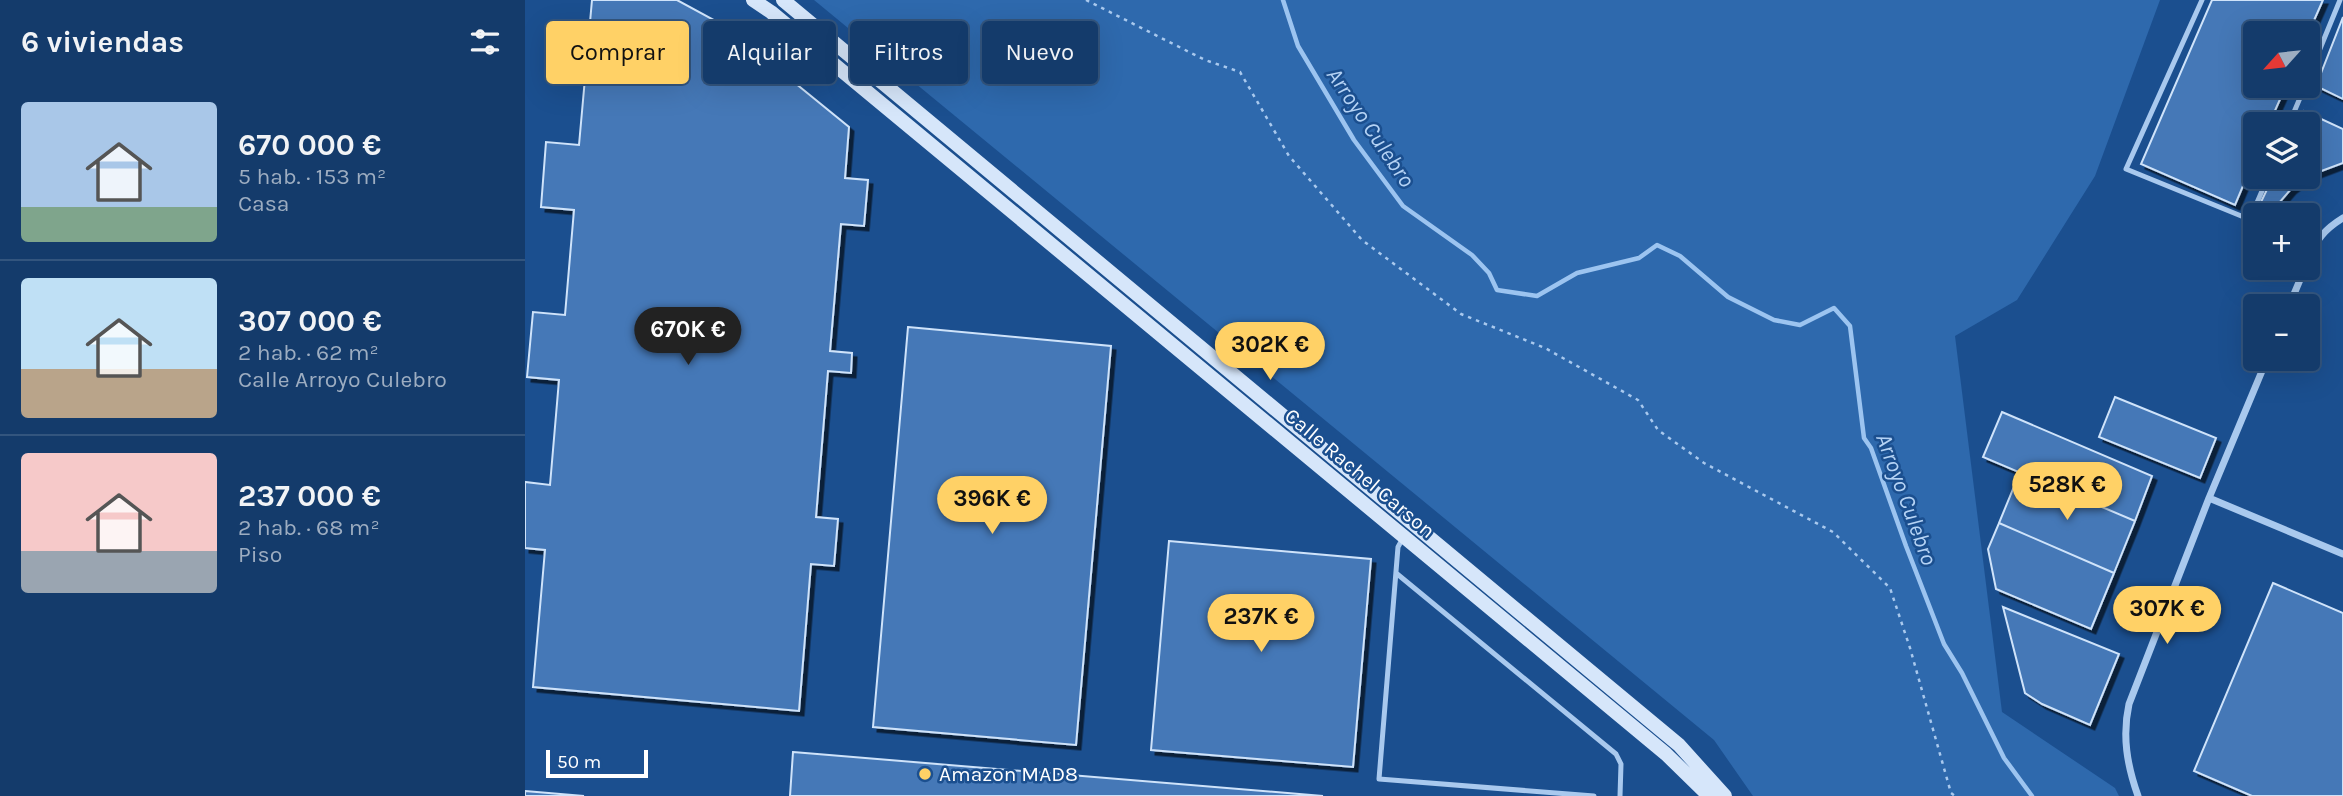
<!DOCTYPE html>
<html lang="es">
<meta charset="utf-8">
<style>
:root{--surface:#143b6b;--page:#214673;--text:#f1f3f6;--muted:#9dadc1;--line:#33557e;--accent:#ffd166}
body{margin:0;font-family:Karla,sans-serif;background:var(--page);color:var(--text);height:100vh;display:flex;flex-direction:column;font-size:26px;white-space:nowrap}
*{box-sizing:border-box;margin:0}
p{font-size:23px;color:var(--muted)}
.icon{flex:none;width:38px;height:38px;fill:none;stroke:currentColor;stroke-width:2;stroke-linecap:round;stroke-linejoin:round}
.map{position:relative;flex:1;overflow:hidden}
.panel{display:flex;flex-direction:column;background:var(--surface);width:525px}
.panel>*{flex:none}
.hud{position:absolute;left:21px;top:21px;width:665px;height:63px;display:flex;gap:14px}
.needle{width:46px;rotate:243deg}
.fabs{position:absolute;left:1718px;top:21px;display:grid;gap:14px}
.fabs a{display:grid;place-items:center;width:77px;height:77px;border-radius:7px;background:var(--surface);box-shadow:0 7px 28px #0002,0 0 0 2px var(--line);font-size:35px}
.scale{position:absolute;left:21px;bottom:18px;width:102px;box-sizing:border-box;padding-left:7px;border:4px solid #fff;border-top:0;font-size:19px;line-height:24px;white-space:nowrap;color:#fff;-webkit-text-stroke:5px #1b4f8f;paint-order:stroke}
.price{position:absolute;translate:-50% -60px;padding:0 16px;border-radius:24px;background:var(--accent);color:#111;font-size:23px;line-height:46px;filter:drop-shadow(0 2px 4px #0008)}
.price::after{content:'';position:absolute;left:50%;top:42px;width:21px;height:16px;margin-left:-10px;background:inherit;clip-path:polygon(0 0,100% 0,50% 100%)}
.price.current{background:#222;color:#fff}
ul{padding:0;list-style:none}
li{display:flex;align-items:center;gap:21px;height:175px;padding:0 21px}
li+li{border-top:2px solid var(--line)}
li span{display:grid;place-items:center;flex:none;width:196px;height:140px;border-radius:7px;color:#555}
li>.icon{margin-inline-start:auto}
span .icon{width:84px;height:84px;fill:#fffc;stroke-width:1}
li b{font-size:30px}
h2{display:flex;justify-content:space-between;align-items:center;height:84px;padding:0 21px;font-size:30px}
.pill{padding:0 24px;border-radius:7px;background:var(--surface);box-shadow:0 7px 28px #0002,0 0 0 2px var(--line);font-size:24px;line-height:63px}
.pill.current{background:var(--accent);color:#111}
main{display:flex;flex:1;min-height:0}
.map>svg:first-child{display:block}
.green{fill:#2e69ad}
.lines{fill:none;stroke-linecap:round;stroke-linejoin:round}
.stream{stroke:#9cc4f0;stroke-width:4.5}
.building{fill:#4478b7;stroke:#cfe3fa;stroke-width:2;filter:url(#shadow)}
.path{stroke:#a9c9ee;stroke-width:2.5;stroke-dasharray:3.5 5;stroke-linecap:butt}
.lane{stroke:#a9c9ee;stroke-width:5}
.street{stroke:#a9c9ee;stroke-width:7}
.secondary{stroke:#d6e6fa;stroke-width:14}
.poi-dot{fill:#ffd166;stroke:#1b4f8f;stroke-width:2.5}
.labels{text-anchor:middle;stroke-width:5;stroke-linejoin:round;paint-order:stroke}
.street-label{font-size:21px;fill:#fff;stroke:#1b4f8f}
.poi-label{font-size:21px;fill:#fff;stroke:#1b4f8f;text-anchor:start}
.water-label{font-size:23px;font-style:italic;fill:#b5d3f5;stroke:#1b4f8f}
</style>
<main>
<section class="panel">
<h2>6 viviendas<svg class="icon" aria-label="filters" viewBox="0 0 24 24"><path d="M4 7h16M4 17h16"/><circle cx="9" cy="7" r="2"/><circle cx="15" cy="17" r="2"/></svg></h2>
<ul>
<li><span style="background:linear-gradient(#a9c7e8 75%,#7fa58c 0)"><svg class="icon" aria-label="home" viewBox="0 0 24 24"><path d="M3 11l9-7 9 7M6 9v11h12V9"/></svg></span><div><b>670 000 €</b><p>5 hab. · 153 m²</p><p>Casa</p></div></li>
<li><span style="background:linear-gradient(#bfe0f5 65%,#b9a48a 0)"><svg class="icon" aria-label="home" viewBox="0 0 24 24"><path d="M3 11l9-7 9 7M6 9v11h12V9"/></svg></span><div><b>307 000 €</b><p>2 hab. · 62 m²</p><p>Calle Arroyo Culebro</p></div></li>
<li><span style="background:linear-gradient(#f6c9c9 70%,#9aa5b1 0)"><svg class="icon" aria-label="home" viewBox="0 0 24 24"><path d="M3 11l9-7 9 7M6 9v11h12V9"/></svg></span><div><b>237 000 €</b><p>2 hab. · 68 m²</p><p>Piso</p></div></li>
</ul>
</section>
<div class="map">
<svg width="1818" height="796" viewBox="0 0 1818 796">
<defs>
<filter id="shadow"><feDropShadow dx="4.5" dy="4.5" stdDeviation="0" flood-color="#0009"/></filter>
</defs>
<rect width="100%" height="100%" fill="#1b4f8f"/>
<path class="green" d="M 289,0 L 1635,0 L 1570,176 L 1492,300 L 1430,336 L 1477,712 L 1590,788 L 1594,796 L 1228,796 L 1189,740 Z"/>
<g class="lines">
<path class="stream" d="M 758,0 L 773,46 L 829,140 L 878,206 L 947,255 L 964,273 L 972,290 L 1012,296 L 1052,273 L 1114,258 L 1132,245 L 1155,256 L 1203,297 L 1249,320 L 1275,325 L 1309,308 L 1325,326 L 1339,438 L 1346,448 L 1381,546 L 1419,644 L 1437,673 L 1479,758 L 1507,796"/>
</g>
<path class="building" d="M 67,0 L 152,0 L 200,26 L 324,127 L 320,178 L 343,180 L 339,226 L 316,224 L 305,351 L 327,353 L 326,373 L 303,371 L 291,517 L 313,519 L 309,566 L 286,564 L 274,711 L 8,687 L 20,550 L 0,548 L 0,482 L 25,485 L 34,380 L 2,377 L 8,312 L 40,315 L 49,210 L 16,207 L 21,142 L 54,145 Z
M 1687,0 L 1798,0 L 1783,34 L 1731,33 L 1731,86 L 1761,86 L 1744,124 L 1731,124 L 1731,155 L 1710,205 L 1616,164 Z
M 1818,17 L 1818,99 L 1791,86 Z
M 1779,111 L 1818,129 L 1818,163 L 1783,176 L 1783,124 L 1772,124 Z
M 1748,177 L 1782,177 L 1766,189 L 1748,210 L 1735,204 Z
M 383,327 L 586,346 L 551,745 L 348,727 Z
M 1590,397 L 1691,438 L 1675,478 L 1574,437 Z
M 1477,412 L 1627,476 L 1610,521 L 1458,457 Z
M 1495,472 L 1610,521 L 1589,573 L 1474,523 Z
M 1474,523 L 1589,573 L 1566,629 L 1471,589 L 1463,549 Z
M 644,541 L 846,559 L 828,767 L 626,750 Z
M 1748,583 L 1818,613 L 1818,796 L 1727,796 L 1669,771 Z
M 1478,607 L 1594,654 L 1565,725 L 1517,704 L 1500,693 Z
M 268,752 L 798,796 L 265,796 Z
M 0,791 L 59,796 L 0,796 Z"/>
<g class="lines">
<path class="path" d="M 561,0 L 680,60 L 715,72 L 764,156 L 837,240 L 936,314 L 1020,348 L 1113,400 L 1133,430 L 1179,463 L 1308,532 L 1365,588 L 1385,648 L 1426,793 L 1430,796"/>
<path class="lane" d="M 1677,0 L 1601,169 L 1731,222
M 1783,78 L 1815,0
M 1764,124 L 1780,86
M 1725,219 L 1743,177
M 878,538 L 873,547 L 854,779 L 1069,796
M 871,573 L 1091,754 L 1096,764 L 1095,796"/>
<path class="street" d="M 1783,259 C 1791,240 1800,229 1818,218
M 1764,306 L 1780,268
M 1684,498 L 1818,554
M 1613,796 C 1602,765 1597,736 1604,704 L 1684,498 L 1742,359"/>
<path class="secondary" d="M 228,0 L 246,12 L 1141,754 L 1184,796
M 258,0 L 1154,745 L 1200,796"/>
</g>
<circle class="poi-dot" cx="400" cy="774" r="7"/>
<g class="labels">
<g class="street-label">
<text transform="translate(835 473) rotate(40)" y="7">Calle Rachel Carson</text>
</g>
<g class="poi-label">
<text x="414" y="781">Amazon MAD8</text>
</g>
<g class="water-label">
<text transform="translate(846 127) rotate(56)" y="8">Arroyo Culebro</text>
<text transform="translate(1382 499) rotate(70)" y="8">Arroyo Culebro</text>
</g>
</g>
</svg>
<div class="fabs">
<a><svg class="needle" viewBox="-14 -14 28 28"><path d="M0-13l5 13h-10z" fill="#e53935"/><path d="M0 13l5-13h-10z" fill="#9dadc1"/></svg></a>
<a><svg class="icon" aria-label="layers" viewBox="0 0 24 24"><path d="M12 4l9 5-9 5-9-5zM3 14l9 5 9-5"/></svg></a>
<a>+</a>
<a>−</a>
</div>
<div class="scale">50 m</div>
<b class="price current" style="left:163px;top:367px">670K €</b>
<b class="price" style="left:745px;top:382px">302K €</b>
<b class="price" style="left:1542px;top:522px">528K €</b>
<b class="price" style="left:467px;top:536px">396K €</b>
<b class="price" style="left:1642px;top:646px">307K €</b>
<b class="price" style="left:736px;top:654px">237K €</b>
<div class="hud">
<a class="pill current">Comprar</a>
<a class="pill">Alquilar</a>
<a class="pill">Filtros</a>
<a class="pill">Nuevo</a>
</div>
</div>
</main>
